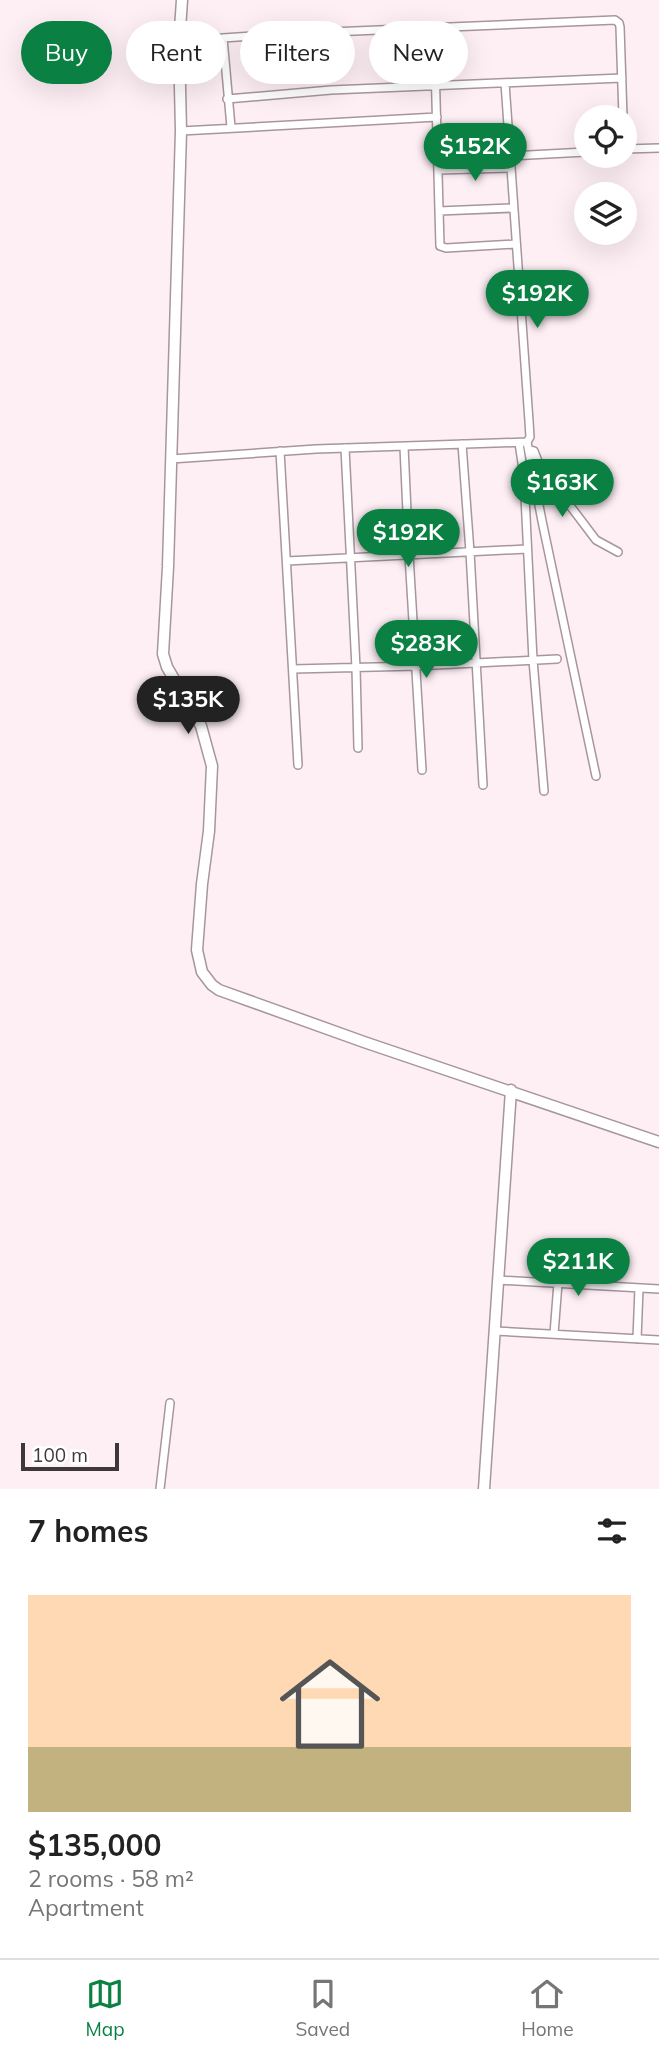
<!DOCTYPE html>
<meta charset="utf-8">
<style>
:root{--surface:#fff;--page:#f2f2f2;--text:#222;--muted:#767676;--line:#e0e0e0;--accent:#0b8043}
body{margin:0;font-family:Mulish,sans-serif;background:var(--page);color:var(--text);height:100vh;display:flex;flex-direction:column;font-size:26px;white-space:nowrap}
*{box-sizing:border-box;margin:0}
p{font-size:23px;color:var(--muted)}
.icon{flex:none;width:38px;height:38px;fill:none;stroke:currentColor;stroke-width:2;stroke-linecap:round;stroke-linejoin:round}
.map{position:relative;height:1489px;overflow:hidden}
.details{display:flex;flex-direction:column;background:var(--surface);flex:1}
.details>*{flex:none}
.banner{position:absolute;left:21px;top:21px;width:618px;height:63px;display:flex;gap:14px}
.tools{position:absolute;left:574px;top:105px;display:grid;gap:14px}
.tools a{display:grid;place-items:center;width:63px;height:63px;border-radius:50%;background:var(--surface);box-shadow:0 7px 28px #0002;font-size:35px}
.scale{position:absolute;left:21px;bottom:18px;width:98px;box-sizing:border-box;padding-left:7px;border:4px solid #3f383b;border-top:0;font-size:19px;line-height:24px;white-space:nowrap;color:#3f383b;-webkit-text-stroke:5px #fff;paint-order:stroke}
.price{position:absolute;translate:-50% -60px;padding:0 16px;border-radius:24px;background:var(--accent);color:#fff;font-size:23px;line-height:46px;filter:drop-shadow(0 2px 4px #0008)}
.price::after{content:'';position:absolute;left:50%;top:42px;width:21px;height:16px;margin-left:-10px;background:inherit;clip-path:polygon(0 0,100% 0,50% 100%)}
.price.current{background:#222;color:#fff}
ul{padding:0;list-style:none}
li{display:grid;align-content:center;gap:14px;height:371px;padding:0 28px}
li+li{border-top:2px solid var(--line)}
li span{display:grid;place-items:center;height:217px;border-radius:0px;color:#555}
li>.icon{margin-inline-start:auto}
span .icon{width:126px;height:126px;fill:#fffc;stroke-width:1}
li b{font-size:30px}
h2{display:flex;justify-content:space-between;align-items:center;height:84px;padding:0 28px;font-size:30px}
.pill{padding:0 24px;border-radius:32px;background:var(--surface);box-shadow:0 7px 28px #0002;font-size:24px;line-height:63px}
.pill.current{background:var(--accent);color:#fff}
.dock{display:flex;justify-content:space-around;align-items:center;height:98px;border-top:2px solid var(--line);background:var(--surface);font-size:19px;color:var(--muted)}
.dock a{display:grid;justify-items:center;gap:4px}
.dock .current{color:var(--accent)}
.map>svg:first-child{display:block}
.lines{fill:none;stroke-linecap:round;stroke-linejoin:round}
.minor-casing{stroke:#a7969d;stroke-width:10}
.tertiary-casing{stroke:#a7969d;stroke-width:13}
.minor{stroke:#fff;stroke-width:7}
.tertiary{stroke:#fff;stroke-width:10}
</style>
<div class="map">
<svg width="659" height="1489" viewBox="0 0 659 1489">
<rect width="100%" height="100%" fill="#feeff5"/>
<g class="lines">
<defs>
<path id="minor" d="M 434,28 L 440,246 L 446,248 L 516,244
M 223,38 L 231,127
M 179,44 L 223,38 L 283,34 L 615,20 L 619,23 L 620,27 L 623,117
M 505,83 L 529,421 L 530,437 L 527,442 L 542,521 L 596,776
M 227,99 L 331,90 L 622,78
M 181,131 L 437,117
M 625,149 L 659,148
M 510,156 L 586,152
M 438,170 L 510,168
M 439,211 L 513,208
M 519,443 L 524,476 L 533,660 L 544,791
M 462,444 L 470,552 L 483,785
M 404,447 L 409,555 L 422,770
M 345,448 L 356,668 L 358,748
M 529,450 L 534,451 L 547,485 L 571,507 L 596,540 L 618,552
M 280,451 L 298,765
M 171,459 L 316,449 L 527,442
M 287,561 L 527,549
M 293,669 L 416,666 L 557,659
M 498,1280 L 659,1289
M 495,1331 L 659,1340
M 554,1334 L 558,1283
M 637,1339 L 639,1288
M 160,1489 L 170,1403"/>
<path id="tertiary" d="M 182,0 L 179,44 L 181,131 L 168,567 L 163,654 L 167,667 L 201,726 L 212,766 L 209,831 L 202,884 L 197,950 L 202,972 L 212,985 L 219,990 L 364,1042 L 659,1142
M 484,1489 L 511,1090"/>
</defs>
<use href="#minor" class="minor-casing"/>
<use href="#tertiary" class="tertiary-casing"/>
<use href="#minor" class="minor"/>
<use href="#tertiary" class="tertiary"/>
</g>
</svg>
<div class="tools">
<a><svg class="icon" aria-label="locate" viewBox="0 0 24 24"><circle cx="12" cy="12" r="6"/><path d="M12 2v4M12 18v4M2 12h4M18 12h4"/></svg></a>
<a><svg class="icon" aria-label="layers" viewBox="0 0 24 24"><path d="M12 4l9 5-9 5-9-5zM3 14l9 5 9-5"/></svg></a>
</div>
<div class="scale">100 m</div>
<b class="price" style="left:475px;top:183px">$152K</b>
<b class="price" style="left:537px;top:330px">$192K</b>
<b class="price" style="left:562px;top:519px">$163K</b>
<b class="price" style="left:408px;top:569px">$192K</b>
<b class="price" style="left:426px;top:680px">$283K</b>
<b class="price current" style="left:188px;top:736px">$135K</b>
<b class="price" style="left:578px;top:1298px">$211K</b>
<div class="banner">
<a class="pill current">Buy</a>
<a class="pill">Rent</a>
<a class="pill">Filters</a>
<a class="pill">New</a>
</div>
</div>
<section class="details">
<h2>7 homes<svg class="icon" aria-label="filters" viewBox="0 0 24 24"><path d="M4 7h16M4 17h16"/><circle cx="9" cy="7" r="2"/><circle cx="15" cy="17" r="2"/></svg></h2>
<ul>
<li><span style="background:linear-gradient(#ffd9b3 70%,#c2b280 0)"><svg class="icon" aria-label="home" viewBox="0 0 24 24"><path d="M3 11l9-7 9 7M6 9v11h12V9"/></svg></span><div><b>$135,000</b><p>2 rooms · 58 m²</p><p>Apartment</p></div></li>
</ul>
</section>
<nav class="dock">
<a class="current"><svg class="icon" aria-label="map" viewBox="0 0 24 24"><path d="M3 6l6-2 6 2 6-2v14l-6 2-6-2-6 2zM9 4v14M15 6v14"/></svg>Map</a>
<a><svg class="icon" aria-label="saved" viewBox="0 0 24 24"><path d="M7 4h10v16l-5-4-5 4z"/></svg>Saved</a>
<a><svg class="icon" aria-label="home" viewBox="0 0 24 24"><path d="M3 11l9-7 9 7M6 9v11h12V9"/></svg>Home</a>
</nav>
